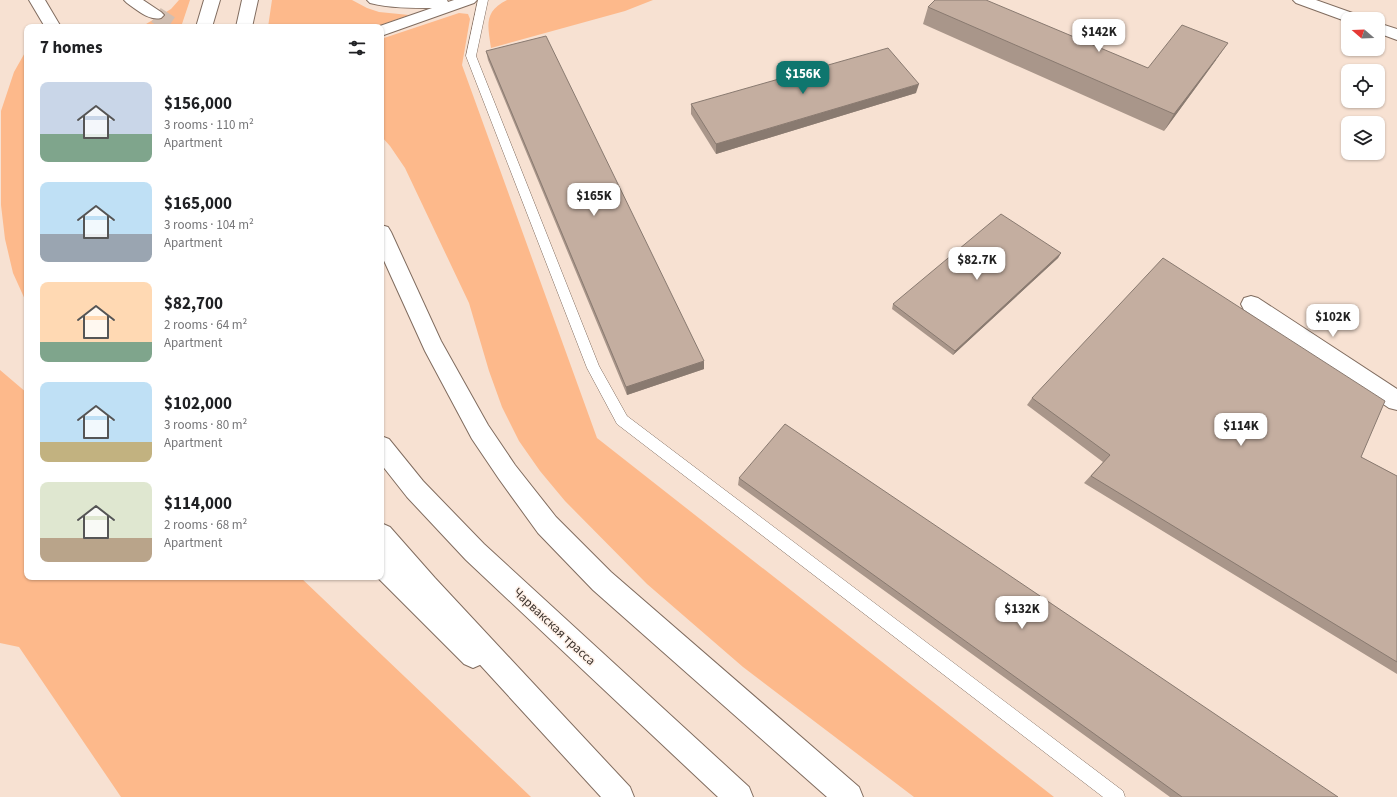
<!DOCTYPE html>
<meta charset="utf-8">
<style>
:root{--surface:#fff;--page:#f2f2f2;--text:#202124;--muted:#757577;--accent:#0f766e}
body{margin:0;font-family:"Source Sans 3",sans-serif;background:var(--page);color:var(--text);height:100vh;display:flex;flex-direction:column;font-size:15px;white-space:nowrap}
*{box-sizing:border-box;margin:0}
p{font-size:13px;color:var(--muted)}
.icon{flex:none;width:22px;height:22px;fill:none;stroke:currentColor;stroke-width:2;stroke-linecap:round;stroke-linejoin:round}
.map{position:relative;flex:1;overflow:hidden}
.sheet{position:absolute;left:24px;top:24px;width:360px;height:556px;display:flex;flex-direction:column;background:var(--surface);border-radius:8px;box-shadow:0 1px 3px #0004}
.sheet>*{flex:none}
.needle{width:26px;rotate:289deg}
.controls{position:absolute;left:1341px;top:12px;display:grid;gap:8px}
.controls a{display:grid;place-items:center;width:44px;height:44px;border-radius:8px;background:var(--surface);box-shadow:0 1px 3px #0004;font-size:20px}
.price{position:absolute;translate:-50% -34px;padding:0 9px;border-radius:8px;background:#fff;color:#222;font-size:13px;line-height:26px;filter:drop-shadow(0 1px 2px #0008)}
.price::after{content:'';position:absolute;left:50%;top:24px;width:12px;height:9px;margin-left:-6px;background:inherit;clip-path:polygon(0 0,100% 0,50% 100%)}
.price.selected{background:var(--accent);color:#fff}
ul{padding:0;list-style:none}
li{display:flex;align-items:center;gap:12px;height:100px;padding:0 16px}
li span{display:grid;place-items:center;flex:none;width:112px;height:80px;border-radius:8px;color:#555}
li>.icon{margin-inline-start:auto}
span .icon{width:48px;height:48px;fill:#fffc;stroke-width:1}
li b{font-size:17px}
h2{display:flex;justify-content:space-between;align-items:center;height:48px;padding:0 16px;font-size:17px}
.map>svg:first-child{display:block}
.green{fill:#fdb98b}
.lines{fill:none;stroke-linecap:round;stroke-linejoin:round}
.primary-tunnel{stroke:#d1beb1;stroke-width:17;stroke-dasharray:17 8;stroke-linecap:butt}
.service-casing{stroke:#806c5f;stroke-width:1}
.minor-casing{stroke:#806c5f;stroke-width:2}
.secondary-casing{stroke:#806c5f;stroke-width:2}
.primary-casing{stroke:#806c5f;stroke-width:2}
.trunk-casing{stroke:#806c5f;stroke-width:2}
.service{fill:#fff;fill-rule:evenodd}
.minor{fill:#fff;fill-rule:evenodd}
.secondary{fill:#fff;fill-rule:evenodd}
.primary{fill:#fff;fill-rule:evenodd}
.trunk{fill:#fff;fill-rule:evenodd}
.wall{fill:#a9968a}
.shaded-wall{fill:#897a70}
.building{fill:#c4aea0;stroke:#897a70}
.labels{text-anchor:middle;stroke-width:3;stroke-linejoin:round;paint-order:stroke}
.street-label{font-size:13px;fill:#3a312b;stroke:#fef0e7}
</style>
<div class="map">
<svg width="1397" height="797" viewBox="0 0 1397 797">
<rect width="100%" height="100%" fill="#f7e1d2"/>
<path class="green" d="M 179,0 L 190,0 L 181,27 L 141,27 L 171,9 Z
M 272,0 L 352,0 L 367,8 L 379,12 L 409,15 L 375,27 L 268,27 Z
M 507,0 L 653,0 L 625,11 L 491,48 C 488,26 483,12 507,0 Z
M 459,13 L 468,14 L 470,19 L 462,65 L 597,438 L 1054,797 L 914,797 L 743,667 L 647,584 L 565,501 L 540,471 L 519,441 L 502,407 L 489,371 L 469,303 L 405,168 L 390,146 L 381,136 L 381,39 Z
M 27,49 L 27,304 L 13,273 L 5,239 L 1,205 L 1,111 L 14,72 Z
M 0,370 L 27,393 L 27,577 L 300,577 L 531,797 L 121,797 L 19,647 L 0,643 Z"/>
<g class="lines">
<path class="primary-tunnel" d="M 156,15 L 174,27"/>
<defs>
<path id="service" d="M 478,0 L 488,0 L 476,56 L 599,366 L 627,416 L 1123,791 L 1125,797 L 1103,797 L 617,424 L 587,368 L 466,56 Z"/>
<path id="minor" d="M 1251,296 L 1258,298 L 1397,389 L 1397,410 L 1389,408 L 1244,310 L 1241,304 L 1244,298 Z"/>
<path id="secondary" d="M 367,0 L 447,0 L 448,2 L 454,0 L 477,0 L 474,3 L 381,36 L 381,27 L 377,27 L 432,8 C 411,8 390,8 370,3 Z
M 1293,0 L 1316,0 L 1361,16 L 1363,19 L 1348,19 L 1348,22 L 1296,3 Z
M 1378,23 L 1397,29 L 1397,40 L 1378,33 Z"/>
<path id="primary" d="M 29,0 L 45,0 L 61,27 L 45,27 Z
M 124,0 L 143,0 L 161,12 L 164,15 L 161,18 C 149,21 137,10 127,3 Z
M 381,552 L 390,556 L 482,646 L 486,655 L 482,664 L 473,668 L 464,664 L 377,577 L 381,577 Z"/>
<path id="trunk" d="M 204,0 L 220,0 L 212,27 L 196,27 Z
M 242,0 L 258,0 L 252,27 L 236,27 Z
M 381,225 L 388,227 L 391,232 L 441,341 L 488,425 L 515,465 L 556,517 L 611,572 L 859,787 L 863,797 L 827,797 L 593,590 L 538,533 L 499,479 L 472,439 L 425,351 L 381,254 Z
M 381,436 L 389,439 L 423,481 L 484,544 L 749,787 L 753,797 L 718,797 L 466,560 L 407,497 L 381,464 Z
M 381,523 L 390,527 L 435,578 L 630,787 L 634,797 L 601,797 L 417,596 L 381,553 Z"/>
</defs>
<use href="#service" class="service-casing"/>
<use href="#minor" class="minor-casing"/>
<use href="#secondary" class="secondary-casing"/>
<use href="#primary" class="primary-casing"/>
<use href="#trunk" class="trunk-casing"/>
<use href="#service" class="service"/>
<use href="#minor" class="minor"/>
<use href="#secondary" class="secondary"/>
<use href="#primary" class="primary"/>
<use href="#trunk" class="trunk"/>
</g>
<path class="wall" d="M 928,7 L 1148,68 L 1216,60 L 1164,131 L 923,24 Z
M 486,51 L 704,369 L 627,395 L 488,60 Z
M 916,93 L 716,154 L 691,114 L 691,104 Z
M 1061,253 L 1058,258 L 953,355 L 892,309 L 893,304 Z
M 1032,398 L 1361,457 L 1397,476 L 1397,674 L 1084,483 L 1103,462 L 1027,405 Z
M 739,478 L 1338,797 L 1170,797 L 738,485 Z"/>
<path class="shaded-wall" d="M 1228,43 L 1216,60 L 1164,131 L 1174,114 Z
M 919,84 L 916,93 L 716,154 L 716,144 Z
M 1061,253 L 1058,258 L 953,355 L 955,351 Z
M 704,361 L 704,369 L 627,395 L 626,387 Z"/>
<path class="building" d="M 935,0 L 986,0 L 1148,68 L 1182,25 L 1228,43 L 1174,114 L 928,7 Z
M 546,36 L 704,361 L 626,387 L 486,51 Z
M 888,48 L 919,84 L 716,144 L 691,104 Z
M 1001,214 L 1061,253 L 955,351 L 893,304 Z
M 1163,258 L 1385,401 L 1361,457 L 1397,476 L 1397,662 L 1091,476 L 1110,455 L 1032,398 Z
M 785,424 L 1338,797 L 1182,797 L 739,478 Z"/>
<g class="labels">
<g class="street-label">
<text transform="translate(555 626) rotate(43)" y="5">Чарвакская трасса</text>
</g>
</g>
</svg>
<div class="controls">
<a><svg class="needle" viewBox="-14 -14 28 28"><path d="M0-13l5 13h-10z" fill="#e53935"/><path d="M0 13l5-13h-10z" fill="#757577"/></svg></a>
<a><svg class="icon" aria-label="locate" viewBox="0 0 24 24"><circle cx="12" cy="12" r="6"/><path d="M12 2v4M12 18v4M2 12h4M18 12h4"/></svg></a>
<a><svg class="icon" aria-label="layers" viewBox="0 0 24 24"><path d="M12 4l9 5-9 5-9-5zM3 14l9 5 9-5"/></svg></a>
</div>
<b class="price" style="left:1099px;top:53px">$142K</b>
<b class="price selected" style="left:803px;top:95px">$156K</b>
<b class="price" style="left:594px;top:217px">$165K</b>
<b class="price" style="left:977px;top:281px">$82.7K</b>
<b class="price" style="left:1333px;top:338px">$102K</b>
<b class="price" style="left:1241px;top:447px">$114K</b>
<b class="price" style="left:1022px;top:630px">$132K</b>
<section class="sheet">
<h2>7 homes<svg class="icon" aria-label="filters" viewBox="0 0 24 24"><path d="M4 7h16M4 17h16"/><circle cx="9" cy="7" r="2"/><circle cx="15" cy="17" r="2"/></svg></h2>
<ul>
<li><span style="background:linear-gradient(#c9d6e8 65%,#7fa58c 0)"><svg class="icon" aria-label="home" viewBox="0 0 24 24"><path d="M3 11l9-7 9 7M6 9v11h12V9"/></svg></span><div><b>$156,000</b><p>3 rooms · 110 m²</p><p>Apartment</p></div></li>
<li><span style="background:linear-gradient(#bfe0f5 65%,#9aa5b1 0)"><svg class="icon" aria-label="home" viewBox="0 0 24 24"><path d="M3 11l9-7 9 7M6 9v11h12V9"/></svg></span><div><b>$165,000</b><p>3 rooms · 104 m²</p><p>Apartment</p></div></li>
<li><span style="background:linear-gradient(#ffd9b3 75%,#7fa58c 0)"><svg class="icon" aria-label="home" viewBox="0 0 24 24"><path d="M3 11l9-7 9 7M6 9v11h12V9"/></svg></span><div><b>$82,700</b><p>2 rooms · 64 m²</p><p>Apartment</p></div></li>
<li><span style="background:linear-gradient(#bfe0f5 75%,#c2b280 0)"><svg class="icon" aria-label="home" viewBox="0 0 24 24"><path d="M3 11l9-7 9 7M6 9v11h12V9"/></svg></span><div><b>$102,000</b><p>3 rooms · 80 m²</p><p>Apartment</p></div></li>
<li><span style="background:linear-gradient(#dfe7d0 70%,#b9a48a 0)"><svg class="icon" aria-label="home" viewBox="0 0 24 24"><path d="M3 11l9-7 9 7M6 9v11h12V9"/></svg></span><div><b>$114,000</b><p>2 rooms · 68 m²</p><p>Apartment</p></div></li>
</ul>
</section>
</div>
